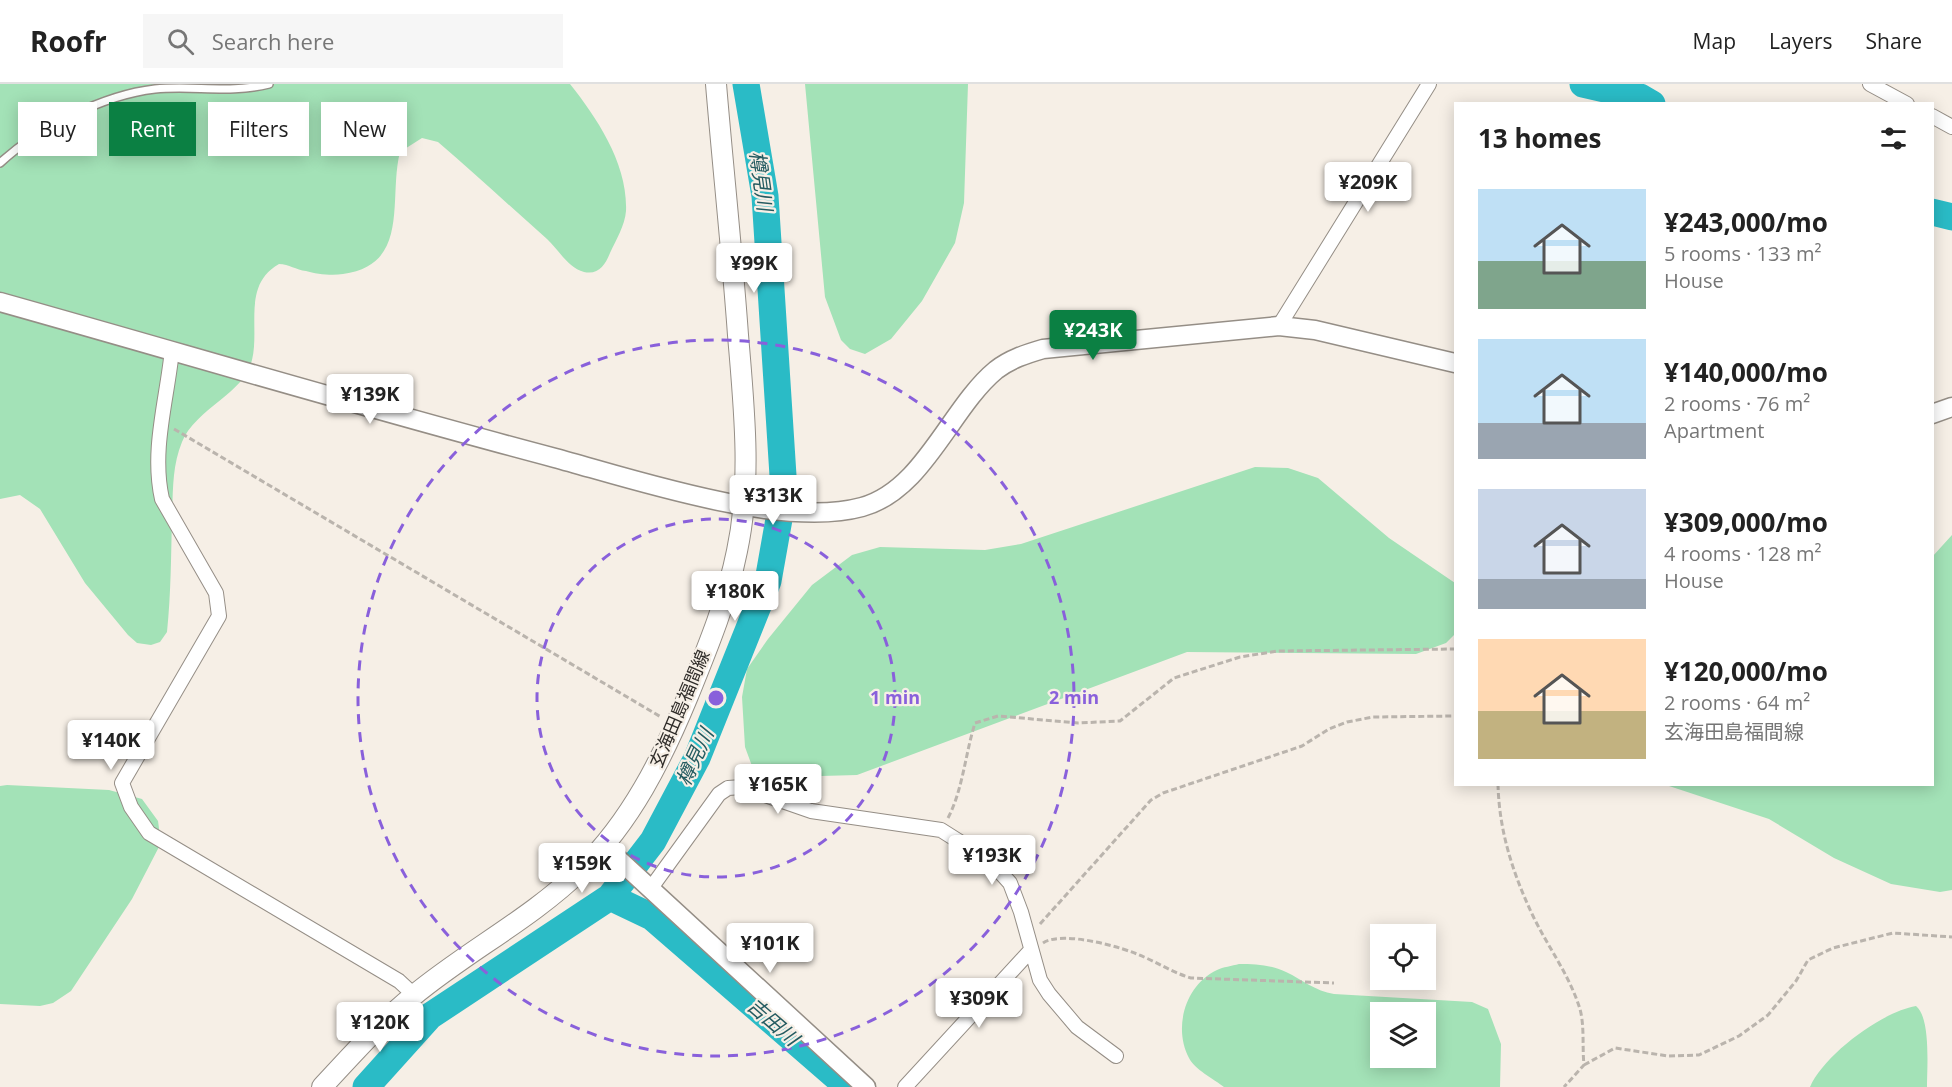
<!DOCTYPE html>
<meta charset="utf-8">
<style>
:root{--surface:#fff;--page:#f6f6f6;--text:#222;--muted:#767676;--line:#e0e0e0;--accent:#0b8043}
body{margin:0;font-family:"Open Sans","Noto Sans JP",sans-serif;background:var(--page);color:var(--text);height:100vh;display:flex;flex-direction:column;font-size:22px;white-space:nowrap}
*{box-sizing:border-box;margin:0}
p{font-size:20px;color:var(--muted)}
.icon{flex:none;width:33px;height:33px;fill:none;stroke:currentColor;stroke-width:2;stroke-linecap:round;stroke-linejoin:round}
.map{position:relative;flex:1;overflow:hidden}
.panel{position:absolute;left:1454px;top:18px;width:480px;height:684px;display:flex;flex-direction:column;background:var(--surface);border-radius:0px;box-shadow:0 3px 15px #0003}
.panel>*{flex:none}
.guide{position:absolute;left:18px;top:18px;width:570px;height:54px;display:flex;gap:12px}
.controls{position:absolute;left:1370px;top:840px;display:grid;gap:12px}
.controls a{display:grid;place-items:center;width:66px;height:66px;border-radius:0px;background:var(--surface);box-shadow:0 3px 15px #0003;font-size:30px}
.price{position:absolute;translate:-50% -51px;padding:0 14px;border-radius:6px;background:#fff;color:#222;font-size:20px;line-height:39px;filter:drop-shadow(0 2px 3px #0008)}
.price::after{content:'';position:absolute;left:50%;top:36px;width:18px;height:14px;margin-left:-9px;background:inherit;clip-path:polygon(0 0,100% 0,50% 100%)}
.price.active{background:var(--accent);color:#fff}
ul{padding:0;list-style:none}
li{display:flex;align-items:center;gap:18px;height:150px;padding:0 24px}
li span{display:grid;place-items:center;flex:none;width:168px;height:120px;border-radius:0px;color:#555}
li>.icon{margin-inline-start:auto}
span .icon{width:72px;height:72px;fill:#fffc;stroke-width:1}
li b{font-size:26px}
h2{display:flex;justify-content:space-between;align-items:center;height:72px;padding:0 24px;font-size:26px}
.chip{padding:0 21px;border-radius:0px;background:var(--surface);box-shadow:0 3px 15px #0003;font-size:21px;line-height:54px}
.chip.active{background:var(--accent);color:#fff}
header{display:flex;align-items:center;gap:36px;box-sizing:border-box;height:84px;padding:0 30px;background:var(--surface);border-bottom:2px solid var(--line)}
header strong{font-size:28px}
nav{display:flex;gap:33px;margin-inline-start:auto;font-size:21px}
.search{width:420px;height:54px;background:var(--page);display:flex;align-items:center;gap:15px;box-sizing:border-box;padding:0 21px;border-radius:0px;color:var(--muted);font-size:22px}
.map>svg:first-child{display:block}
.green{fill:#a3e2b7;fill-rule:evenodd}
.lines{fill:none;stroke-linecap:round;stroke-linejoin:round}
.river{stroke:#2abbc6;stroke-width:27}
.service-casing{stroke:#958e86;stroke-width:10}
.minor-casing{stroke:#958e86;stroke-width:16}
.tertiary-casing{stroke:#958e86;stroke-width:21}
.secondary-casing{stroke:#958e86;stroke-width:22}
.path{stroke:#bab4ad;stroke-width:3;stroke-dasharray:6 3;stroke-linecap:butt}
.service{stroke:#fff;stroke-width:7}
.minor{stroke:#fff;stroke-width:14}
.tertiary{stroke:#fff;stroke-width:18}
.secondary{stroke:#fff;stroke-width:20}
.ring{fill:none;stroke:#8960db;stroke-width:3;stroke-dasharray:10 8}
.labels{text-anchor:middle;stroke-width:4.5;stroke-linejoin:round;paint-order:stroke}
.street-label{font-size:18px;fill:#2f2c29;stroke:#f6efe6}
.water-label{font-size:20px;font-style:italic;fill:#245b60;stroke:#f6efe6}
.centre{fill:#8960db;stroke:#f6efe6;stroke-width:3}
.ring-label{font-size:18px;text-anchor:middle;font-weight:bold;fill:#8960db;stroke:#f6efe6;stroke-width:4.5;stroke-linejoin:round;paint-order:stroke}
</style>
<header>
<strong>Roofr</strong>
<div class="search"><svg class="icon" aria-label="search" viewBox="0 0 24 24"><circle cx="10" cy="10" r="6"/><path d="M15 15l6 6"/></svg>Search here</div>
<nav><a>Map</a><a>Layers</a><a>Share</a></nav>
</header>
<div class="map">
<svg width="1952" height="1003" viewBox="0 0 1952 1003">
<rect width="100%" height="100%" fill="#f6efe6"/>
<path class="green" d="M 0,0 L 570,0 C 597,34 628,80 626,127 C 625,141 616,156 610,169 C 605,181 599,191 584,188 C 568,184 559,166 547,155 C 511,123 475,90 438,58 L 422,54 L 400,68 C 388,114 411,181 343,190 C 332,192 316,190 306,187 C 296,186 289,180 279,180 C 242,201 260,243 252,276 C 244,310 196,324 182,358 C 172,382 173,408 172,434 C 171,472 171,510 167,548 L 160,558 L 151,561 L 137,559 L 128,551 L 85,499 L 40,425 L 20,411 L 0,415 Z
M 805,0 L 968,0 L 964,119 L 955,159 L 922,217 L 891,255 L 865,270 L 850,265 L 841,256 L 825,213 Z
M 1255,383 L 1288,384 L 1318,394 L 1389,454 L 1455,499 L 1455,550 L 1446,559 L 1416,570 L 1187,568 L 857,691 L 786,693 L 761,689 L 752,682 L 745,663 L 742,613 L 747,585 L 768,555 L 812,501 L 852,471 L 880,463 L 985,466 L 1021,460 Z
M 1952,451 L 1952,806 L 1940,808 L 1891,800 L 1834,774 L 1769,735 L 1666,701 L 1932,700 L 1932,473 Z
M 7,701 L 109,706 L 142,715 L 158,737 L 161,759 L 132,815 L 71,907 L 53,919 L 40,922 L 0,920 L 0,702 Z
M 1239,880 C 1256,880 1271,881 1286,888 C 1303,896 1315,907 1334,910 L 1472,918 L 1488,925 L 1501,960 L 1500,1003 L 1224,1003 C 1214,995 1194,985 1189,974 C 1173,944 1185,901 1217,886 C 1223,883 1232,882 1239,880 ZM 1380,928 L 1425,928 L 1425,974 L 1380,974 Z
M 1916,922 C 1931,934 1927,984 1927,1003 L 1810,1003 C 1824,971 1881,928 1916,922 Z"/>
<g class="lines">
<path class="river" d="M 1583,0 L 1640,13 L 1652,20
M 1932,128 L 1952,133
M 610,813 L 652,833 L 848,1003
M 366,1003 L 430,932 L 610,813 L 653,757 L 697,674 L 768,497 L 784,407 L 765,112 L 746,0"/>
<defs>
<path id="service" d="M 0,79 C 38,44 103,11 155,5 C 193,1 230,10 269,0"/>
<path id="minor" d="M 1870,0 L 1907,20
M 1932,32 L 1952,43
M 1279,242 L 1429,0
M 172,266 C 167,316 151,366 162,415 L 216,509 L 219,532 L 122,699 L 131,723 L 149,749 L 399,897 L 414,911
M 651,804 L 719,710 L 728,704 L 742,703 L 811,727 L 941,746 L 990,777 L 1010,799 L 1021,828 L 1040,896 L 1049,910 L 1077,943 L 1116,972
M 905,1003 L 1031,866"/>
<path id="tertiary" d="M 0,218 C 185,270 369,325 555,374 C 636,396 782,445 862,423 C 924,406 950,324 996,286 C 1010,275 1026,270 1043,265 L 1279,242 L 1315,246 L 1455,279
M 1932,330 L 1952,323
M 604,762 L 866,1003"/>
<path id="secondary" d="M 322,1003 C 351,972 380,939 413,912 C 467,867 531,835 582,785 C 631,737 662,675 688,612 C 707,565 727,517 737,467 C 752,397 744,323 738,251 C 732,167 723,84 716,0"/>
</defs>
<use href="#service" class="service-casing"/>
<use href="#minor" class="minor-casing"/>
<use href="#tertiary" class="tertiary-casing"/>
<use href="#secondary" class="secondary-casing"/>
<path class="path" d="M 174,345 L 661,633
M 1498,700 C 1499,747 1513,790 1533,832 C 1548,863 1568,889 1579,922 C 1585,939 1582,963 1584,981 L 1564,1003
M 948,734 C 963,705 965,671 975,639 L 998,632 L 1078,639 L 1120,637 L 1174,594 L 1240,573 L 1278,567 L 1455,565
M 1040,840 L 1151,716 L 1163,709 L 1302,662 L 1329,645 L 1347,638 L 1373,633 L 1455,632
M 1043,859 C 1062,846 1123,863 1144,873 C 1160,880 1174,889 1191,894 L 1334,899
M 1584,981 L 1615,964 L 1668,972 L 1699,971 L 1739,952 L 1768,931 L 1796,897 L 1808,876 L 1833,864 L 1893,849 L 1952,853"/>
<use href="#service" class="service"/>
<use href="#minor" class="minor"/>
<use href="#tertiary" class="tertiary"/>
<use href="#secondary" class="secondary"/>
</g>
<g class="ring">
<circle cx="716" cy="614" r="179"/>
<circle cx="716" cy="614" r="358"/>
</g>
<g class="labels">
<g class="street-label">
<text transform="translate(680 625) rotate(-67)" y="6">玄海田島福間線</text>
</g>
<g class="water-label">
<text transform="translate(761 97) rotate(82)" y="7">樽見川</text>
<text transform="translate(695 673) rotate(-65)" y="7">樽見川</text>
<text transform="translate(773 938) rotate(41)" y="7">吉田川</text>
</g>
</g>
<circle cx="716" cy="614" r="9" class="centre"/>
<g class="ring-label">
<text x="895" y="620">1 min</text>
<text x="1074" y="620">2 min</text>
</g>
</svg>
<div class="controls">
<a><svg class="icon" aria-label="locate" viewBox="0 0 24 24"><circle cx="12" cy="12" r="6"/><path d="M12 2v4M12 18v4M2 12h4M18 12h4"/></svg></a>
<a><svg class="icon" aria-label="layers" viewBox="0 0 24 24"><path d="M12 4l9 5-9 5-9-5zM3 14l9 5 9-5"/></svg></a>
</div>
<b class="price" style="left:1368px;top:129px">¥209K</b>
<b class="price" style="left:754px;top:210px">¥99K</b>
<b class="price active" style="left:1093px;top:277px">¥243K</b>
<b class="price" style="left:370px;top:341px">¥139K</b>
<b class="price" style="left:773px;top:442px">¥313K</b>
<b class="price" style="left:735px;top:538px">¥180K</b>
<b class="price" style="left:111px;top:687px">¥140K</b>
<b class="price" style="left:778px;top:731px">¥165K</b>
<b class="price" style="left:992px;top:802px">¥193K</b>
<b class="price" style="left:582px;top:810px">¥159K</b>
<b class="price" style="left:770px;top:890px">¥101K</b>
<b class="price" style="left:979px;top:945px">¥309K</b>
<b class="price" style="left:380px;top:969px">¥120K</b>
<div class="guide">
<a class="chip">Buy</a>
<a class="chip active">Rent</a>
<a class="chip">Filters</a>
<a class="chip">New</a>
</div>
<section class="panel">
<h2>13 homes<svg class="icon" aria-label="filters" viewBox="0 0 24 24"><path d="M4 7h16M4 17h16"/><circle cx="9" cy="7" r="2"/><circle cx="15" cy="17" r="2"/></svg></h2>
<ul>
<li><span style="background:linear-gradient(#bfe0f5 60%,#7fa58c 0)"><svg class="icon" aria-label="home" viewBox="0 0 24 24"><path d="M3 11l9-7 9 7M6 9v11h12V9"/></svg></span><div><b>¥243,000/mo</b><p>5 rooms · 133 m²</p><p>House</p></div></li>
<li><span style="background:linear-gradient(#bfe0f5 70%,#9aa5b1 0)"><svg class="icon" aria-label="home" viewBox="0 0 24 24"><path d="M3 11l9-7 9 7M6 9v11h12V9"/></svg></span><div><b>¥140,000/mo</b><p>2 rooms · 76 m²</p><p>Apartment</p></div></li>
<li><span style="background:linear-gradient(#c9d6e8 75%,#9aa5b1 0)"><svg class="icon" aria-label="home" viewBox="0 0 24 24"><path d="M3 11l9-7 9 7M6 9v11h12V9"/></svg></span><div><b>¥309,000/mo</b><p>4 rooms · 128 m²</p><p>House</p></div></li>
<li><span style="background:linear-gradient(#ffd9b3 60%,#c2b280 0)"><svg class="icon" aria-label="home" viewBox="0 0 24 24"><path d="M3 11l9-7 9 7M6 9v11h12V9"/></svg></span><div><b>¥120,000/mo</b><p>2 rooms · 64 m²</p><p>玄海田島福間線</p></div></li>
</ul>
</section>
</div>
